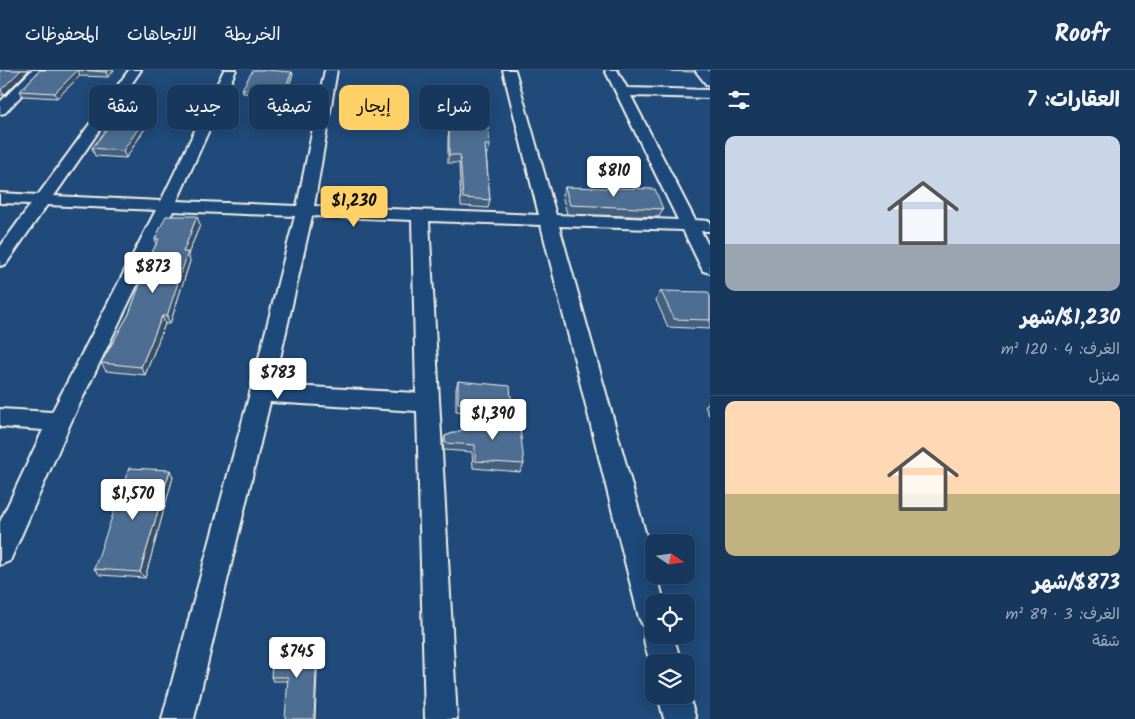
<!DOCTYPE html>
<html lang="ar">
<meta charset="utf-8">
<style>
:root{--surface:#17385c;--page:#203f62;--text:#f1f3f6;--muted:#9eacbb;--line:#365272;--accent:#ffd166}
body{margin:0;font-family:Kalam,"Playpen Sans Arabic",sans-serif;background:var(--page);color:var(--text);direction:rtl;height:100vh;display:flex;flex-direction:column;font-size:19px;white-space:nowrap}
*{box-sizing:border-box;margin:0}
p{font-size:16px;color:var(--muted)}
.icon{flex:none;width:28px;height:28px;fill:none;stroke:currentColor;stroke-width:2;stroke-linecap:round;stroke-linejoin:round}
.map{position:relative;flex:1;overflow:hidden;direction:ltr}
.sheet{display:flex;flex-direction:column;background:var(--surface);width:425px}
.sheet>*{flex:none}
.top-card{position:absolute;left:15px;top:15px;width:475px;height:45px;direction:rtl;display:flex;gap:10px}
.needle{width:32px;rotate:103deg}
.controls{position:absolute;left:645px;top:464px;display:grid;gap:10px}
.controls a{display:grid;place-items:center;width:50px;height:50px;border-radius:10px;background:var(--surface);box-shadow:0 2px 12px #0003,0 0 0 1px var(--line);font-size:25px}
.price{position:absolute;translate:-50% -42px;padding:0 11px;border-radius:5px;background:#fff;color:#222;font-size:16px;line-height:32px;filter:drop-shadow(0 1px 2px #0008)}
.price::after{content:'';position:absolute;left:50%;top:30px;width:15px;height:11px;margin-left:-8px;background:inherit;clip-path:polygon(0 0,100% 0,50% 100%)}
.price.selected{background:var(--accent);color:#111}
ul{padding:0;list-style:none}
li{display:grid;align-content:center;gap:10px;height:265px;padding:0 15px}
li+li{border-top:1px solid var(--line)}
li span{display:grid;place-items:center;height:155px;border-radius:10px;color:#555}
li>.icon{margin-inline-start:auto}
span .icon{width:90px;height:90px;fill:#fffc;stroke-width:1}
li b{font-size:21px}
h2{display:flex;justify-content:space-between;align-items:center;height:60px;padding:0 15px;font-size:21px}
.pill{padding:0 18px;border-radius:10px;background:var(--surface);box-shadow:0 2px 12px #0003,0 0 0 1px var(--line);font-size:18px;line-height:45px}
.pill.selected{background:var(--accent);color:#111}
header{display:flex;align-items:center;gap:30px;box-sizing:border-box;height:70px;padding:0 25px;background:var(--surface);border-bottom:1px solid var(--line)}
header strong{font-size:24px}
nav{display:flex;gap:28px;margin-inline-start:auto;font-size:18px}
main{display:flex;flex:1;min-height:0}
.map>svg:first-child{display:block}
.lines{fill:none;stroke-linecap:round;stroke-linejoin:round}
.minor-casing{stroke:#f4f1e8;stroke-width:4}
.minor{fill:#1f4a7a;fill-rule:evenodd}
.wall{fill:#425f7e;stroke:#f4f1e8}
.shaded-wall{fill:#364d66;stroke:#f4f1e8}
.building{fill:#4d6e92;stroke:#f4f1e8}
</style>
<header>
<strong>Roofr</strong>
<nav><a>الخريطة</a><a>الاتجاهات</a><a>المحفوظات</a></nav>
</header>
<main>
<section class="sheet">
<h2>العقارات: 7<svg class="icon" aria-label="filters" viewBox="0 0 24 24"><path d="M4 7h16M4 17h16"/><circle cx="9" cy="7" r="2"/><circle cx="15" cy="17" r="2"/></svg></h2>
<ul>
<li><span style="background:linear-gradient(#c9d6e8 70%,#9aa5b1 0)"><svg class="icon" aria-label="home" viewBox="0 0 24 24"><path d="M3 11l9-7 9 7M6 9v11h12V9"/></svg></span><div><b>$1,230/شهر</b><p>الغرف: 4 · 120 m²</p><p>منزل</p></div></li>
<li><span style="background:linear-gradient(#ffd9b3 60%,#c2b280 0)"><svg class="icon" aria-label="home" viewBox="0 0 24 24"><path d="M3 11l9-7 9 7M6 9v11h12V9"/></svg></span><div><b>$873/شهر</b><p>الغرف: 3 · 89 m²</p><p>شقة</p></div></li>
</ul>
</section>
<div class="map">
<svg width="710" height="649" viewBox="0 0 710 649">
<rect width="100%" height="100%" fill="#1f4a7a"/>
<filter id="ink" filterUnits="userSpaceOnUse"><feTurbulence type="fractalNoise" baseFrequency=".02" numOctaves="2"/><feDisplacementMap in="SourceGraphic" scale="10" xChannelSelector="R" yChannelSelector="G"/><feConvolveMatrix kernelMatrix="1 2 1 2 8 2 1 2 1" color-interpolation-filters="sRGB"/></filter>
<g filter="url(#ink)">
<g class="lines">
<defs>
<path id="minor" d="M 32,0 L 45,0 L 5,43 L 0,44 L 0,32 Z
M 129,0 L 141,0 L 54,126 L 161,131 L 224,0 L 236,0 L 177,131 L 297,136 L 325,0 L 337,0 L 314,136 L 539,145 L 503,0 L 515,0 L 556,145 L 678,150 L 605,0 L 617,0 L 627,18 L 710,20 L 710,28 L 631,26 L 695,150 L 710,151 L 710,161 L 701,161 L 710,179 L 710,203 L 703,201 L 701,197 L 683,160 L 559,156 L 654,494 L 654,505 L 657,505 L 664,532 L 654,532 L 654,565 L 673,565 L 681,592 L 654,592 L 654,600 C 649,589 641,570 645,559 L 639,548 L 541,155 L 429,151 L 457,649 L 425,649 L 417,341 L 270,332 L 194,649 L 162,649 L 250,323 L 295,146 L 173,141 L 71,352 L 10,491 L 0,495 L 0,452 L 43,360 L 0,357 L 0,339 L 52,342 L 156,140 L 47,135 L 6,194 L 0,196 L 0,177 L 31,134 L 0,133 L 0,123 L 38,125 ZM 312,146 L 412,150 L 416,323 L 274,315 Z
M 695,0 L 708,0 L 710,3 L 710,15 L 706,14 Z
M 686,616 L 696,649 L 664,649 L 658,625 L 686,625 Z"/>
</defs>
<use href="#minor" class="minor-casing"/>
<use href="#minor" class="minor"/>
</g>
<path class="wall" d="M 0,0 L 29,0 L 4,25 L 1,25 L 0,26 Z
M 40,0 L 114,0 L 108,7 L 80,6 L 57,28 L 23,26 L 20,21 Z
M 665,0 L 695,0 L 694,2 L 665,1 Z
M 293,5 L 285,25 L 243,23 L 242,19 Z
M 141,48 L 144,60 L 126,88 L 95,86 L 92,78 Z
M 452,55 L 490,75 L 488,83 L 486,83 L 490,130 L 488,138 L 461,136 L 459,93 L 448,93 L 448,68 L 449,61 L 452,61 Z
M 565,117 L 663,139 L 659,147 L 567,144 L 562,125 Z
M 200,155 L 188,184 L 190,191 L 170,254 L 165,254 L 145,305 L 106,301 L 101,293 L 129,244 L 156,174 L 155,169 Z
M 661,221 L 710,226 L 710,259 L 668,257 L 656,230 Z
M 458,311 L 512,339 L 510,342 L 513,357 L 524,394 L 520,402 L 473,398 L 472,382 L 444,380 L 443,374 L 445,366 L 501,346 L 456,341 L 456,319 Z
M 710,330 L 710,347 L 705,337 Z
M 173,407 L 145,508 L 100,505 L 94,499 Z
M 317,577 L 318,582 L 287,611 L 273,611 L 271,607 Z"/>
<path class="shaded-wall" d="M 21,0 L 29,0 L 4,25 L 1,20 Z
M 78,0 L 80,6 L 57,28 L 55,23 Z
M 107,0 L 114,0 L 108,7 L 106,2 Z
M 292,2 L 293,5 L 285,25 L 284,21 Z
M 141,48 L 144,60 L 126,88 L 123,81 Z
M 197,146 L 200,155 L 188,184 L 190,191 L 170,254 L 167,246 L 183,182 Z
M 162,246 L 165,254 L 145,305 L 141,297 Z
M 170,400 L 173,407 L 145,508 L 140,502 Z
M 317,577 L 318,582 L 315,649 L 314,649 Z"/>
<path class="building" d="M 0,0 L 21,0 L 1,20 L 0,20 Z
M 40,0 L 107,0 L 106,2 L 78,0 L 55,23 L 20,21 Z
M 253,0 L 266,0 L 292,2 L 284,21 L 242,19 Z
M 116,47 L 141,48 L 138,52 L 142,53 L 123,81 L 92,78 Z
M 452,55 L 488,57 L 490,75 L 485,75 L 490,130 L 463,128 L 460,85 L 449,85 L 449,61 L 452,61 Z
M 565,117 L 655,119 L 663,139 L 570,135 Z
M 166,146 L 197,146 L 183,182 L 188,182 L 167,246 L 162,246 L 141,297 L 101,293 L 129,244 L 151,184 L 159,169 L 155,169 Z
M 661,221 L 708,222 L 710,226 L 710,250 L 674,249 Z
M 458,311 L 510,316 L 512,339 L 458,333 Z
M 512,342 L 513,357 L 520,357 L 524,394 L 475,391 L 475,375 L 445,373 L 445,366 Z
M 129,398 L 170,400 L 140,502 L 94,499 Z
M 273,577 L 317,577 L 314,649 L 285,649 L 288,607 L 271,607 Z"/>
</g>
</svg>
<div class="controls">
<a><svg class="needle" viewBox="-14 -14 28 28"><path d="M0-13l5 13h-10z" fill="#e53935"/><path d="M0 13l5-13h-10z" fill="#9eacbb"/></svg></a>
<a><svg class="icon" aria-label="locate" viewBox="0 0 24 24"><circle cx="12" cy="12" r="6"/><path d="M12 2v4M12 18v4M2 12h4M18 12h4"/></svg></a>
<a><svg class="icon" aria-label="layers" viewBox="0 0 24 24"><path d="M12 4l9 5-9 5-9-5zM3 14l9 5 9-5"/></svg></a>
</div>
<b class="price" style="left:614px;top:128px">$810</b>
<b class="price selected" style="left:354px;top:158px">$1,230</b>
<b class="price" style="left:153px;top:224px">$873</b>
<b class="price" style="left:278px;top:330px">$783</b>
<b class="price" style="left:493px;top:371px">$1,390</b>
<b class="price" style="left:133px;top:451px">$1,570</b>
<b class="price" style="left:297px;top:609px">$745</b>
<div class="top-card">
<a class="pill">شراء</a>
<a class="pill selected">إيجار</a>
<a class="pill">تصفية</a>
<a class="pill">جديد</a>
<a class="pill">شقة</a>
</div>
</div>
</main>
